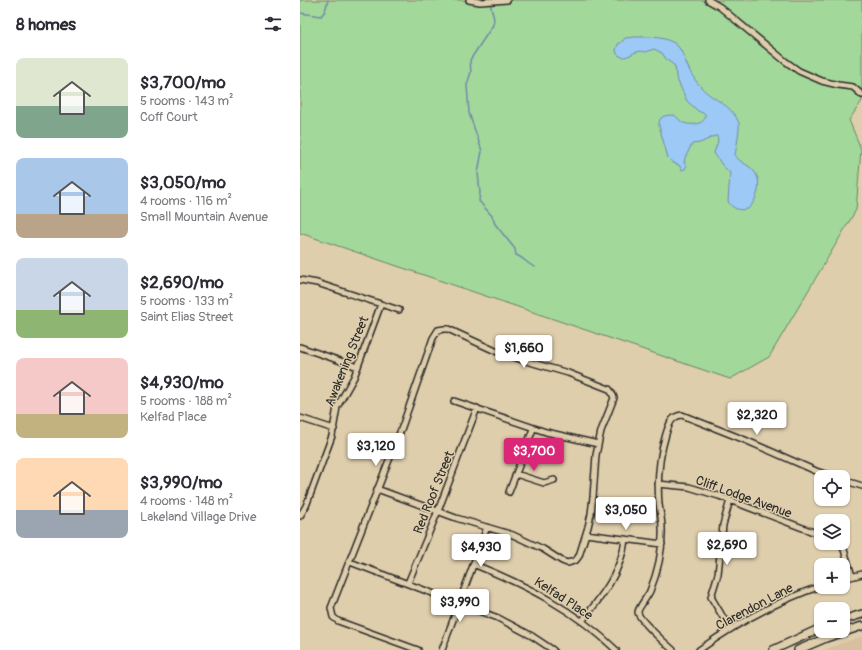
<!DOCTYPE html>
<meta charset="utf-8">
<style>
:root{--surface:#fff;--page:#f2f2f3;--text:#2b2b33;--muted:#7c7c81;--accent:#db2777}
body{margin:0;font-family:Pangolin,sans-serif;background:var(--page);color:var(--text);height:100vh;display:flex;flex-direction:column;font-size:15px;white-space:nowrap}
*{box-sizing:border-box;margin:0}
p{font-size:13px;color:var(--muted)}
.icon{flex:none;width:22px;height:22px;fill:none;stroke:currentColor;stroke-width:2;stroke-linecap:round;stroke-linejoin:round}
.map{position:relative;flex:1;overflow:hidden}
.drawer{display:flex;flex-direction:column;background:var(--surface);width:300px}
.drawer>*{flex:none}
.buttons{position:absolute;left:514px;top:470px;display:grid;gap:8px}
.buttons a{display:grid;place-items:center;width:36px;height:36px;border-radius:8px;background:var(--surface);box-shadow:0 1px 3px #0004;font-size:20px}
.price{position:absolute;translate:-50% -34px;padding:0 9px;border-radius:4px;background:#fff;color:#222;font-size:13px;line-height:26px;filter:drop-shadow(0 1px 2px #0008)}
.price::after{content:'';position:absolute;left:50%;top:24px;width:12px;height:9px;margin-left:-6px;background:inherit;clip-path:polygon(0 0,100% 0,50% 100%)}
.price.current{background:var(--accent);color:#fff}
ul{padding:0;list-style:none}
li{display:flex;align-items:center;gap:12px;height:100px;padding:0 16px}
li span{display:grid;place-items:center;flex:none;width:112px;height:80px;border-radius:8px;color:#555}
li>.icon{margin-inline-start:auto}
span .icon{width:48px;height:48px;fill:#fffc;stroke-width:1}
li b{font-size:17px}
h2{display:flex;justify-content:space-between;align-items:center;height:48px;padding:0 16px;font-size:17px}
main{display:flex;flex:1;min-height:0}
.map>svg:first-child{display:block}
.built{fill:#d8bf9f}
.green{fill:#a3d89b;stroke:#678263}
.water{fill:#9cc9f6;stroke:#6f8aa5}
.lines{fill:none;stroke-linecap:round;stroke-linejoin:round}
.stream{stroke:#6f8aa5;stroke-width:1.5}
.street-casing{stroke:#2b2b2b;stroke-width:8}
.secondary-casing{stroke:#2b2b2b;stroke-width:10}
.street{stroke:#dfceac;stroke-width:5}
.secondary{stroke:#dfceac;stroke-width:7}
.labels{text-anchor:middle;stroke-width:3;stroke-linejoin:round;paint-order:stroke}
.street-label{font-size:13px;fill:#2b2b2b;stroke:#dfceac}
</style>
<main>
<section class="drawer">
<h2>8 homes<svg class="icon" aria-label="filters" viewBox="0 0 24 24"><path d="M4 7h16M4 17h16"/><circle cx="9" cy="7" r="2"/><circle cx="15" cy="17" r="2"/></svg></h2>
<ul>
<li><span style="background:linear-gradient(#dfe7d0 60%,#7fa58c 0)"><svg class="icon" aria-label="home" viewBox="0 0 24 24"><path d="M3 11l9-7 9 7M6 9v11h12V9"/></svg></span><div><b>$3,700/mo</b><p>5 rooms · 143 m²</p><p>Coff Court</p></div></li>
<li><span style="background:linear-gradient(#a9c7e8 70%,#b9a48a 0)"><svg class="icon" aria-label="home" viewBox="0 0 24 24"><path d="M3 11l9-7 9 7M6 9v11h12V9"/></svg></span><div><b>$3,050/mo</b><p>4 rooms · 116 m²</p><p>Small Mountain Avenue</p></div></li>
<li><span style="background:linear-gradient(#c9d6e8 65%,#8fb573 0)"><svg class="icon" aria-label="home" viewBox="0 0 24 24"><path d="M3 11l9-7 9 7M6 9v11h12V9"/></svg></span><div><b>$2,690/mo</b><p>5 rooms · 133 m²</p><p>Saint Elias Street</p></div></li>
<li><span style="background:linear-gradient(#f6c9c9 70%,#c2b280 0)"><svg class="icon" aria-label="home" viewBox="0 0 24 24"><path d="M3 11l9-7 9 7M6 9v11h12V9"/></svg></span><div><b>$4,930/mo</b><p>5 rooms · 188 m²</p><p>Kelfad Place</p></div></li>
<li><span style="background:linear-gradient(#ffd9b3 65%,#9aa5b1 0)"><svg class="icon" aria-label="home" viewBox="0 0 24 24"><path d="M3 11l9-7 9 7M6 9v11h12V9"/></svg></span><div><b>$3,990/mo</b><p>4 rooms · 148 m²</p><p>Lakeland Village Drive</p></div></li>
</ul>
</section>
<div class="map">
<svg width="562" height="650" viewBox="0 0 562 650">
<rect width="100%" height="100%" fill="#dfceac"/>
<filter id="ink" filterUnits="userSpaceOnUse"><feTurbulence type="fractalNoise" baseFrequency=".025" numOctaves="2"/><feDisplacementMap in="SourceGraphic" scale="8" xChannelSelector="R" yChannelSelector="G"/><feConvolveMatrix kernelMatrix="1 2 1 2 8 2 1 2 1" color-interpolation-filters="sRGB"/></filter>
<g filter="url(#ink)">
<path class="built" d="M 562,637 L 562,650 L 524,650 L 550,640 Z"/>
<path class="green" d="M 0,0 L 562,0 L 562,101 L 549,120 L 561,149 L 556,210 L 469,357 L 430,379 L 0,233 Z"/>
<path class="water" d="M 335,37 C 348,37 362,36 374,43 C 382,48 384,59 388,67 C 391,74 396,82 401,87 C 413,101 431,103 439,123 C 440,127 436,151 435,155 C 439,162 447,164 452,169 C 464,180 458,199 448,209 C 439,211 432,209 428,201 L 430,173 L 422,165 L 414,153 L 418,141 L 417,136 L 415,136 L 400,143 L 392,144 L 385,158 L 384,163 L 387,165 L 385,169 L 382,170 L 379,165 L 373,163 L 368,158 L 359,126 C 358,116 365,115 374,115 C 378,117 380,122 384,123 C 392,126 407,124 405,114 L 398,111 L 387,101 L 376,77 L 375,66 L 366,59 L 362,53 L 354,49 L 346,52 C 332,48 328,63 317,54 L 316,50 L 318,44 L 322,42 L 325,38 Z"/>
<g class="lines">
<path class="stream" d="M 190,3 L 194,19 L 193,25 L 170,60 L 171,72 L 167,85 L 169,113 L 182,151 L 178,173 L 180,193 L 179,201 L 192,216 L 195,224 L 215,249 L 216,255 C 223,257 227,264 235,267
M 0,13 L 21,16 L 25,11 L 28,0"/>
<defs>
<path id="street" d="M 169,0 L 180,2 L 207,0
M 408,0 L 420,7 L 485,61 L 499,71 L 522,81 L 538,85 L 553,87 L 562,95
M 0,280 L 17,283 L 99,310
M 0,347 L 58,367
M 154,401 L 246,432 L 298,444
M 0,418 L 34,429
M 216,474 L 244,483 L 254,480
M 543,480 L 562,486
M 358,484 L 389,487 L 419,496 L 521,535
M 77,489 L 156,518 L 213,535 L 243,549 L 262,561 L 267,563 L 271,562 L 276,560 L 279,556 L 288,527 L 291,514 L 293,497 L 296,455 L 301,431 L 314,398 L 312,393 L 309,389 L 268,373 L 202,354 L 148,329 L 144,329 L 138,330 L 133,338 L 102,427 L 31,608 L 33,617 L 38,621 L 118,650
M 209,492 L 233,429
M 0,516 L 6,506 L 32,436 L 37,407 L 54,377 L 81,304
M 286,534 L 362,544
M 542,543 L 552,576
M 50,562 L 198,618 L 232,636 L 253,650
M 173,564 C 226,585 275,610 316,650
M 543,579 L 562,574
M 108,583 L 138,511 L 177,408
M 282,621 C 302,596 321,573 325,540
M 430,629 L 411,597 L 418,574 L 423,525 L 430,500
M 142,650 L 187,527
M 373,650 C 366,644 338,619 338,612 C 338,608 348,596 350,591 C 358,571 363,550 362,528 C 362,520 360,512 359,504 C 357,480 359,457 366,434 C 369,425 371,416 382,415 L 445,440 L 516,471 L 534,477
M 399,650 C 437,623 477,601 521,586"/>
<path id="secondary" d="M 543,620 L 562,614
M 473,650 L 521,628
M 498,650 L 526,638 L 562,626"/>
</defs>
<use href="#street" class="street-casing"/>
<use href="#secondary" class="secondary-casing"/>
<use href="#street" class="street"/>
<use href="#secondary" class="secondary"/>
</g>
</g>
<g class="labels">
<g class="street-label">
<text transform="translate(46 361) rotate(-68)" y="5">Awakening Street</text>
<text transform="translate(133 492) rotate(-68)" y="5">Red Roof Street</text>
<text transform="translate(444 496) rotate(20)" y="5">Cliff Lodge Avenue</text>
<text transform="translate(264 598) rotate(33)" y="5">Kelfad Place</text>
<text transform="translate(454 606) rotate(-28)" y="5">Clarendon Lane</text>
</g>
</g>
</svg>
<div class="buttons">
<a><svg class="icon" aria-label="locate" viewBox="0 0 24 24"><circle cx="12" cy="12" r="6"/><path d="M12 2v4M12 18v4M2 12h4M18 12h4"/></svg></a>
<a><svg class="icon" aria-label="layers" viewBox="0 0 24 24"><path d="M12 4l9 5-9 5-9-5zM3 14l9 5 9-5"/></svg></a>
<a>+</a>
<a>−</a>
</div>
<b class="price" style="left:224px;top:369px">$1,660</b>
<b class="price" style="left:457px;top:436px">$2,320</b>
<b class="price" style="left:76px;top:467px">$3,120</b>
<b class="price current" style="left:234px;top:472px">$3,700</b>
<b class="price" style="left:326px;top:531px">$3,050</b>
<b class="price" style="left:427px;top:566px">$2,690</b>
<b class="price" style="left:181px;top:568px">$4,930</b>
<b class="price" style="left:160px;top:623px">$3,990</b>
</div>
</main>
